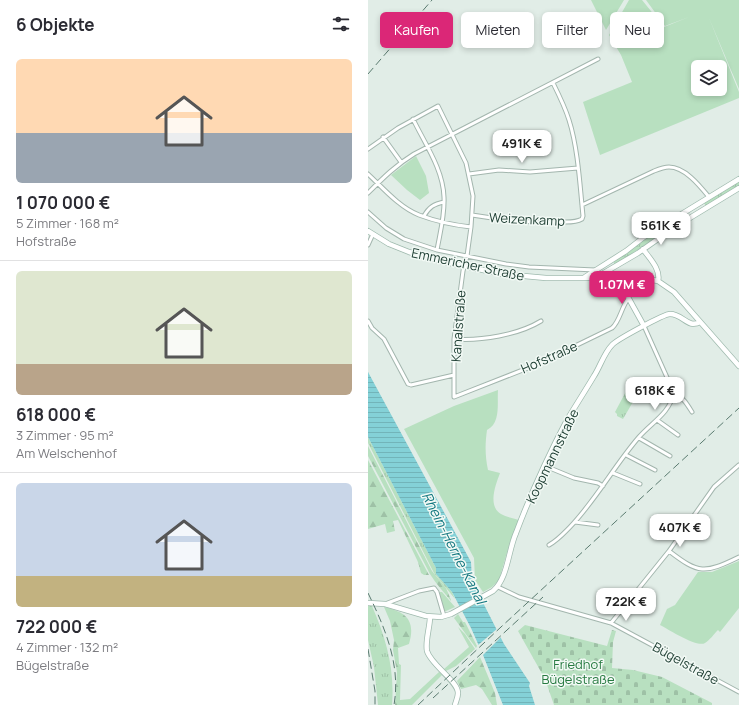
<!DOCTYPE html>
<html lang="de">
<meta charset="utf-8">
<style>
:root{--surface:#fff;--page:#f2f2f3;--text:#2b2b33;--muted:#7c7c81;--line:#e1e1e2;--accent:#db2777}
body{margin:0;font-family:Manrope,sans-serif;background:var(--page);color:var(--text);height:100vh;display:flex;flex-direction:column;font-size:15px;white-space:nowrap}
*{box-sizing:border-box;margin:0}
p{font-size:13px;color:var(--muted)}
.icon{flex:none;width:22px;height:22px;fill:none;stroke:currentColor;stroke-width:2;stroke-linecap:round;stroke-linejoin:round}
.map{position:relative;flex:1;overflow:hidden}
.drawer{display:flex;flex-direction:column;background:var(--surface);width:368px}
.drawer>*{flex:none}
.top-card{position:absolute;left:12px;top:12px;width:299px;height:36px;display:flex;gap:8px}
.fabs{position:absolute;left:323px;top:60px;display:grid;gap:8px}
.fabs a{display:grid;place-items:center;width:36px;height:36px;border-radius:6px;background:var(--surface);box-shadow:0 2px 6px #0003;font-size:20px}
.price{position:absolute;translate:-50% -34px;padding:0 9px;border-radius:8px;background:#fff;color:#222;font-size:13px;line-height:26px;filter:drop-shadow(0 1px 2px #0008)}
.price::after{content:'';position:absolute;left:50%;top:24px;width:12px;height:9px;margin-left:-6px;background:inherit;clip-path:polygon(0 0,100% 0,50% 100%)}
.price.active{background:var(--accent);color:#fff}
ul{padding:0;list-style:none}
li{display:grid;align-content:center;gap:8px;height:212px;padding:0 16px}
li+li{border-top:1px solid var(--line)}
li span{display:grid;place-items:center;height:124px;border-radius:6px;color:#555}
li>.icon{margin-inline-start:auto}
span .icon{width:72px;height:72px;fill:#fffc;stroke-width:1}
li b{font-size:17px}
h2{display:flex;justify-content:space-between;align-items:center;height:48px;padding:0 16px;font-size:17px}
.pill{padding:0 14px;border-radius:6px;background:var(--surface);box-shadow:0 2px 6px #0003;font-size:14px;line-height:36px}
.pill.active{background:var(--accent);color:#fff}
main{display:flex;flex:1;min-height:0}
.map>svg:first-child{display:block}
.grass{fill:url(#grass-tufts)}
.forest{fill:url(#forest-firs)}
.cemetery{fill:url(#cemetery-stones)}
.green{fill:#b8e0c0;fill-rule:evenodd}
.water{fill:url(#water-rules)}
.pier{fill:#e1ede7}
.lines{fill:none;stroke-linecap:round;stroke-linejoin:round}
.street-casing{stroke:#a3b6ae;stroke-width:5}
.secondary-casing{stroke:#9fbaae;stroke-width:6}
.street{stroke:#fff;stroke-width:3}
.secondary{stroke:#fff;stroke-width:4.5}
.rail{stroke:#5a7b70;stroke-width:1;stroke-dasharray:8 4;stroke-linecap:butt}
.labels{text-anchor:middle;stroke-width:3;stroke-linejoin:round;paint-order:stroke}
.street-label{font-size:13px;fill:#204035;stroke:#f2f9f5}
.park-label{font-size:13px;fill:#267a40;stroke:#f2f9f5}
.water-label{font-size:14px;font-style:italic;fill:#147881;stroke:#f2f9f5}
</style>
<main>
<section class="drawer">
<h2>6 Objekte<svg class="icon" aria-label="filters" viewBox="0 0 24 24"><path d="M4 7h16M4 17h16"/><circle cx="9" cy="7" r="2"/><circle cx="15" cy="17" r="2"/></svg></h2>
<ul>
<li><span style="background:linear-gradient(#ffd9b3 60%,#9aa5b1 0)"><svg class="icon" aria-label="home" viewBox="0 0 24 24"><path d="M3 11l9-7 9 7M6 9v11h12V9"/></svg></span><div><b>1 070 000 €</b><p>5 Zimmer · 168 m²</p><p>Hofstraße</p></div></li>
<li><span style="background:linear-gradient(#dfe7d0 75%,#b9a48a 0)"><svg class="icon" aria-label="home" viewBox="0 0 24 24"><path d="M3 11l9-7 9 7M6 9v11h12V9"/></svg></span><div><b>618 000 €</b><p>3 Zimmer · 95 m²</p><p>Am Welschenhof</p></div></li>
<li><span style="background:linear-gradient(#c9d6e8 75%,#c2b280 0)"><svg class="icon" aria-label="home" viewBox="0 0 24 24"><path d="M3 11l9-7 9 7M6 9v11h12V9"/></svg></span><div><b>722 000 €</b><p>4 Zimmer · 132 m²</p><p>Bügelstraße</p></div></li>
</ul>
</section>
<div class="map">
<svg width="371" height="705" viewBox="0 0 371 705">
<defs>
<pattern id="grass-tufts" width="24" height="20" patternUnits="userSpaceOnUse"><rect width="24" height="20" fill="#b8e0c0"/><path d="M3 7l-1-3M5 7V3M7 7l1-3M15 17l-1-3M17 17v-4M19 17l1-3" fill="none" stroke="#9ec1a6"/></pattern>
<pattern id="forest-firs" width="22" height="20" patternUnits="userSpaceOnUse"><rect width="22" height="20" fill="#b8e0c0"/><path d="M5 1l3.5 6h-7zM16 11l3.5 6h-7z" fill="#9ec1a6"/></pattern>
<pattern id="cemetery-stones" width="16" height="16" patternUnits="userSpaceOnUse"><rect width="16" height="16" fill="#b8e0c0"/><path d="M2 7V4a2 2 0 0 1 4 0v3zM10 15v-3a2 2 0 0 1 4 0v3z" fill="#9ec1a6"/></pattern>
<pattern id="water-rules" width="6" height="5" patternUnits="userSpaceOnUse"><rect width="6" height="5" fill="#84d1d7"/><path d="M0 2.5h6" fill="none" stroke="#72b4b9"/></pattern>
</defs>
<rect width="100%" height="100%" fill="#e1ede7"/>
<path class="grass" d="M 371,181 L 371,186 L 338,206 L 336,203 Z
M 302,222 L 306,227 L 302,228 L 247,265 L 245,261 Z
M 262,384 L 273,388 L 255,419 L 249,416 L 249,414 L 247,412 Z
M 0,437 L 68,568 L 68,574 L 84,592 L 87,599 L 66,573 L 0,443 Z
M 0,606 L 4,606 C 18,638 27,669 24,705 L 10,705 L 6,667 L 0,640 Z"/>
<path class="forest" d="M 0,446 L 64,571 L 78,588 L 83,600 L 83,601 C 76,592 68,584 62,574 L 0,456 Z
M 0,460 L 61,575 L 56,575 L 53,573 L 50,562 L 30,520 L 25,521 L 27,531 L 19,533 L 17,524 L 0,529 Z
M 72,592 L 74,592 L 87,607 L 78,611 L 76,611 L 71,593 Z
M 16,607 C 38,612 48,620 41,644 L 30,648 L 31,664 L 33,665 L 32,700 L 42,699 L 71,672 L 74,675 L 44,705 L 27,705 L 29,672 L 25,650 L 26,640 L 22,621 Z
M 90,614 L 95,622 L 97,622 L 109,646 L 108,648 L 86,618 Z
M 90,627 L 97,634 L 107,649 L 88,666 L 78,671 L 76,669 L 101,647 Z
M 112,657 L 127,693 L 129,705 L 124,705 L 114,689 L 108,685 L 93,689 L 89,681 Z"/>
<path class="cemetery" d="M 157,625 L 239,646 L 244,630 L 248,631 L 245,642 L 244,668 L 265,670 L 294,677 L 344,703 L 344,705 L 186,705 L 177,679 L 150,631 Z"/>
<path class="green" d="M 223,0 L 256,0 L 238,30 Z
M 261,0 L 274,0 L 296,27 L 321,17 L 297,26 L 278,0 L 371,0 L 371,89 L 341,18 L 371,92 L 371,98 L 232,155 L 215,102 L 264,82 L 253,55 L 241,35 ZM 330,67 L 352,67 L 352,89 L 330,89 Z
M 48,156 L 58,176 L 61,193 L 52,200 L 39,190 L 23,175 Z
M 130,390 C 129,404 133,423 119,430 C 117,444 117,456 120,470 L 132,473 C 128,484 119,506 133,514 C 138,517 145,518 151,520 L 142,542 L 131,580 L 124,587 L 115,592 L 107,580 L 106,558 L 36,429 L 86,406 Z
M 371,561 L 371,608 L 352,632 L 350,630 C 346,634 342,640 337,643 C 329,648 300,629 292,625 L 299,609 L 307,605 L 330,572 L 344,572 Z"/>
<path class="water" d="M 0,372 L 103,562 L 104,581 L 136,644 L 162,683 L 161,686 L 167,705 L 135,705 L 115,655 L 103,628 L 84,592 L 68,574 L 68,568 L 0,437 Z"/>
<path class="pier" d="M 130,628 L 134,636 L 114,656 L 109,646 Z"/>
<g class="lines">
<defs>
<path id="street" d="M 45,119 C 57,144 75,169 76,197 C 77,215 72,233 69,250
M 15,137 L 33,162
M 0,149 L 30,128 L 70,106 L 98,163 L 105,196 L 103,227 L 99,256 L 95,271 L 86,339 L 86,397 L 170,364 L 244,328 C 252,321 253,308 260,299
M 0,174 C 15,188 31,207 51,215 C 67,221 85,225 103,227
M 101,174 L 131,170 L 162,172 L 210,168
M 0,193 C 15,178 28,165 46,154 L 230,59
M 214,205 L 286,171 C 291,169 296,167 301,167 C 317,167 332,186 341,197
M 0,212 L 18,228 L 36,239 L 69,250 L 138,264 L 161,267 L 227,270
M 104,215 C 134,220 162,223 192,222 C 199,222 207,223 214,219 L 215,216 C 212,186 210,148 201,120 C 197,107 191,95 185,83
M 56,216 C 61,207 66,204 76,202
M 0,245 L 5,234
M 0,321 L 4,328 L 16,339 L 40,384 L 43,385 L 86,375
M 86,339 C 113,341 150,335 173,321
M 306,393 C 315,397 319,404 324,412
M 289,420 L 310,435
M 271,438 L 302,456
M 258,455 L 287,470
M 177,466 L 206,478 L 230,483 L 235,486
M 245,473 L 272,484
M 207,522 L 230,525
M 181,545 C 190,540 195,534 202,527 C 228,500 246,466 271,437 C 284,422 301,414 306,393 L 276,326
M 301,551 C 331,574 336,574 371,557
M 130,587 L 151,597 L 243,623 L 371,692
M 17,604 L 51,591 L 66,588 L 69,592 L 76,616
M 243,623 L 301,551 L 346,487 L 371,465"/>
<path id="secondary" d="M 0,231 L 21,244 L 41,252 L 72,261 L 134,274 L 178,278 L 274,278 L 290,281 L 306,292 L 371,366
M 275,249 C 281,258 293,269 290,281
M 217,277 L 258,251 L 276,237 L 371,179
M 229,277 L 270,253 L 307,227 L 371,188
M 254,278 L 255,288 L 276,326
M 0,603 L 17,604 L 58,616 L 73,617 L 83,614 L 125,591 C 140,578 140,551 148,533 C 162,496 180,456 199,420 C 208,405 217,391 226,376 C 232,367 236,353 244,345 C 248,340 296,314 302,314 C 315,314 320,329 332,322
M 62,617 C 62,627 57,641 59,651 C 63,665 90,681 90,693 C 90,697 88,701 87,705"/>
</defs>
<use href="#street" class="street-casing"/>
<use href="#secondary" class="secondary-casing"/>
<use href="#street" class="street"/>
<use href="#secondary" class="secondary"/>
<path class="rail" d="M 0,74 L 64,0
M 0,593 C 17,628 33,665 26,705
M 0,649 L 7,691 L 7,705
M 65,698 L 175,597
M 50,705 L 133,627 L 371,408"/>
</g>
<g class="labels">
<g class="street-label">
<text transform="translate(159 219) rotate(3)" y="5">Weizenkamp</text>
<text transform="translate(100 264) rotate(12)" y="5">Emmericher Straße</text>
<text transform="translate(90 326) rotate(-86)" y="5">Kanalstraße</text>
<text transform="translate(181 357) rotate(-24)" y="5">Hofstraße</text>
<text transform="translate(184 456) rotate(-64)" y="5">Koopmannstraße</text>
<text transform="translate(318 663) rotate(29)" y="5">Bügelstraße</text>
</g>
<g class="park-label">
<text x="210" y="669">Friedhof<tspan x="210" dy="15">Bügelstraße</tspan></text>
</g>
<g class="water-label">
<text transform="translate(86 548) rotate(63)" y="5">Rhein-Herne-Kanal</text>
</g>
</g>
</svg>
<div class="fabs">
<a><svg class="icon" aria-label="layers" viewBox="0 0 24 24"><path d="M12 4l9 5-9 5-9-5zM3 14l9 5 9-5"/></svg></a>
</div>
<b class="price" style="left:154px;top:164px">491K €</b>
<b class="price" style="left:293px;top:246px">561K €</b>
<b class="price active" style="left:254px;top:305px">1.07M €</b>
<b class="price" style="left:287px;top:411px">618K €</b>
<b class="price" style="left:312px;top:548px">407K €</b>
<b class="price" style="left:258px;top:622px">722K €</b>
<div class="top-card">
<a class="pill active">Kaufen</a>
<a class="pill">Mieten</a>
<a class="pill">Filter</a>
<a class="pill">Neu</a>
</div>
</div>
</main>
